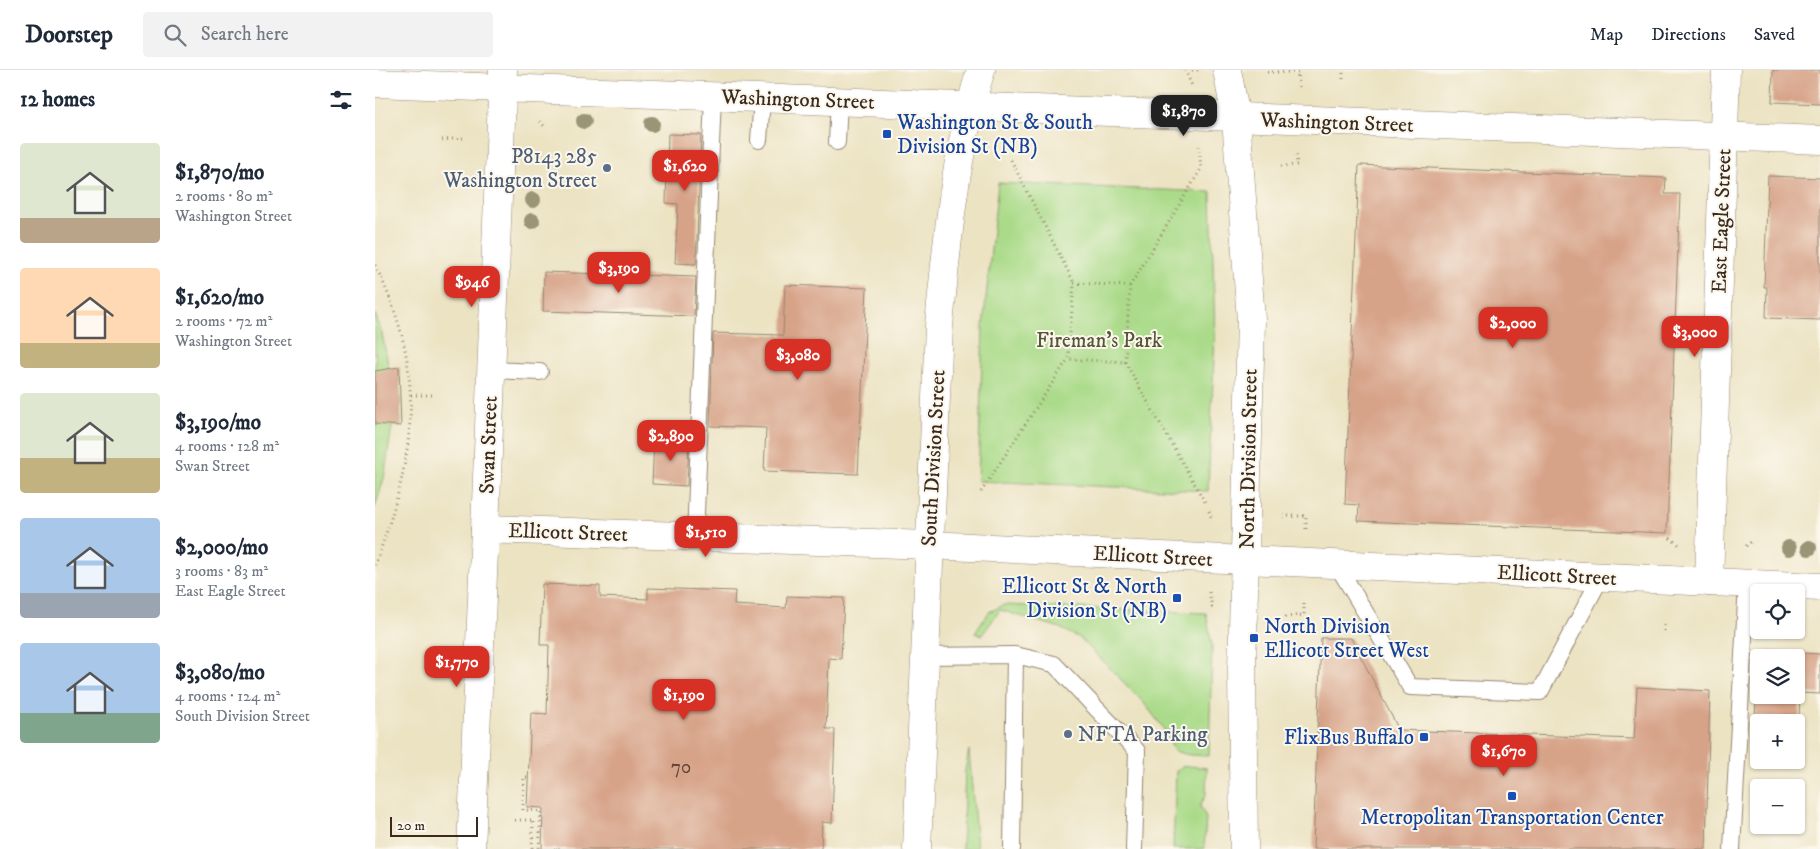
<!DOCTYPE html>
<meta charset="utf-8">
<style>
:root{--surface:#fff;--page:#f2f2f3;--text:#1f2937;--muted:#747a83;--line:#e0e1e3;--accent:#d93025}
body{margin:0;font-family:"IM FELL DW Pica",serif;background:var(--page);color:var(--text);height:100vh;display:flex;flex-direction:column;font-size:19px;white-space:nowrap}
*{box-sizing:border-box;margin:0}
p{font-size:16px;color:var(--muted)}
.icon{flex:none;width:28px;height:28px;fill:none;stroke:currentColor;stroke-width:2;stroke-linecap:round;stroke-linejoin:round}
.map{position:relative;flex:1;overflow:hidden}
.side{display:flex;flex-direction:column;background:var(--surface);width:375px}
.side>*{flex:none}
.fabs{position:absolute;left:1375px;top:514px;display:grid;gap:10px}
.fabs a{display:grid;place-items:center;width:55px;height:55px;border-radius:5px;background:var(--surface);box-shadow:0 1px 4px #0004;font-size:25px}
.scale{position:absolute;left:15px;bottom:12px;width:88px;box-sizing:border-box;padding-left:5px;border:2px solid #3b2a1e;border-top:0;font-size:14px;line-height:18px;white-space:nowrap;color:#3b2a1e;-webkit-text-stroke:4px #fbf7ec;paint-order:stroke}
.price{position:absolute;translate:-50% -42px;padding:0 11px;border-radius:10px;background:var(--accent);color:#fff;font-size:16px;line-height:32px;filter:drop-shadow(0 1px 2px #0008)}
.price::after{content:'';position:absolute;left:50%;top:30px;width:15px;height:11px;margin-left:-8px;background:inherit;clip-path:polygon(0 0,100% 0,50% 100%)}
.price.on{background:#222;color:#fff}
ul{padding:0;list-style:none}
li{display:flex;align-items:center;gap:15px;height:125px;padding:0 20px}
li span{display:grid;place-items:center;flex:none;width:140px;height:100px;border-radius:5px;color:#555}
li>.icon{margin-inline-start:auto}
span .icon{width:60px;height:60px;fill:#fffc;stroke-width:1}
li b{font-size:21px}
h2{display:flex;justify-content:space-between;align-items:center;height:60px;padding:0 20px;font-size:21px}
header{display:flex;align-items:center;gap:30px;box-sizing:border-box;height:70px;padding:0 25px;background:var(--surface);border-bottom:1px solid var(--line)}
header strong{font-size:24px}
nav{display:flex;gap:28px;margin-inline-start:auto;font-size:18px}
.search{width:350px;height:45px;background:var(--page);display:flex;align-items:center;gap:12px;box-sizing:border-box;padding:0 18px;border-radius:5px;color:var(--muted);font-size:19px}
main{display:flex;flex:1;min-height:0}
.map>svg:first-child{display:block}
.green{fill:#abdb8a;stroke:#738254}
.building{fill:#d7a388}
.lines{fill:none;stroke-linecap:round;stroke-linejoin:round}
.service-casing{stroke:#948670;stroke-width:18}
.minor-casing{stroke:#948670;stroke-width:29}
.tertiary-casing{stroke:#948670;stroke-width:29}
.secondary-casing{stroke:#948670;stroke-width:29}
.primary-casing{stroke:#948670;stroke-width:29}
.trunk-casing{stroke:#948670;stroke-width:29}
.path{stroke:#948670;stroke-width:3;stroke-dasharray:1 4;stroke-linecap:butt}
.service{stroke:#fff;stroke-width:16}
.minor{stroke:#fff;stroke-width:28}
.tertiary{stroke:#fff;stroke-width:28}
.secondary{stroke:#fff;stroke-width:28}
.primary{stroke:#fff;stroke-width:28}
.trunk{stroke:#fff;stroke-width:28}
.tree{fill:#9a9577}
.transit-dot{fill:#1a4fb4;stroke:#fbf7ec;stroke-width:2}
.service-dot{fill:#5c6f8a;stroke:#fbf7ec;stroke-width:2}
.labels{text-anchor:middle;stroke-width:4;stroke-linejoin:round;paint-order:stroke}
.number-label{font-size:19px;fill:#624838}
.street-label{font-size:21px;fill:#3b2a1e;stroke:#fbf7ec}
.transit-label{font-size:21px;fill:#164399;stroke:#fbf7ec;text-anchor:start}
.service-label{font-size:21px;fill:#4e5e75;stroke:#fbf7ec;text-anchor:end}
.park-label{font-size:21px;fill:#575639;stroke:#fbf7ec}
</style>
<header>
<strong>Doorstep</strong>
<div class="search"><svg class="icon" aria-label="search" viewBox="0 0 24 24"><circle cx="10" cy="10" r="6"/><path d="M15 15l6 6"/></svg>Search here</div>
<nav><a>Map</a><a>Directions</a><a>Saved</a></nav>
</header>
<main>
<section class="side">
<h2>12 homes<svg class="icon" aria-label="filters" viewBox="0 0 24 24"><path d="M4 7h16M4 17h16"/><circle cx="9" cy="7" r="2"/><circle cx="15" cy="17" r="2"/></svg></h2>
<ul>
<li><span style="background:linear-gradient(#dfe7d0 75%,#b9a48a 0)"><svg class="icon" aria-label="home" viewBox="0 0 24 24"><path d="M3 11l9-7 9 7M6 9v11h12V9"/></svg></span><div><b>$1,870/mo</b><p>2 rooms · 80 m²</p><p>Washington Street</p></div></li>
<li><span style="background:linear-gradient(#ffd9b3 75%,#c2b280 0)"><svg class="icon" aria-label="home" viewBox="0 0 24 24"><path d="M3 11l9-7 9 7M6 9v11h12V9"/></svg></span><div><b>$1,620/mo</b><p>2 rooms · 72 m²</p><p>Washington Street</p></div></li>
<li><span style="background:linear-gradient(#dfe7d0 65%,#c2b280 0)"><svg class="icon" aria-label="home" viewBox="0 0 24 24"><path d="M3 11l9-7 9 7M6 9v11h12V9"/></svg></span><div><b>$3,190/mo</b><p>4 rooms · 128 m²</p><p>Swan Street</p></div></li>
<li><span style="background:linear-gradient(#a9c7e8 75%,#9aa5b1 0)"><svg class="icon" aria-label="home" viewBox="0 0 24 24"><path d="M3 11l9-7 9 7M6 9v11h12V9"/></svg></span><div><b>$2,000/mo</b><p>3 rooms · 83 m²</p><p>East Eagle Street</p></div></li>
<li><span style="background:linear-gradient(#a9c7e8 70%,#7fa58c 0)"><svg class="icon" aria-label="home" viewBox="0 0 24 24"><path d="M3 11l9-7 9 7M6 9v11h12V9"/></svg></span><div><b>$3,080/mo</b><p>4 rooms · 124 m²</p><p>South Division Street</p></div></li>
</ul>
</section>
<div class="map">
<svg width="1445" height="779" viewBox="0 0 1445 779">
<rect width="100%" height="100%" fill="#fbf7ec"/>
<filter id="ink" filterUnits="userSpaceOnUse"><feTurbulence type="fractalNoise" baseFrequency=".02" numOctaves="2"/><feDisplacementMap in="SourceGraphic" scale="10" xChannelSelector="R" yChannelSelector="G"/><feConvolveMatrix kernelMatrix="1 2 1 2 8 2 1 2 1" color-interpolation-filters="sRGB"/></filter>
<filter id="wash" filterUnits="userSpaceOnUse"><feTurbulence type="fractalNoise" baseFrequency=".0096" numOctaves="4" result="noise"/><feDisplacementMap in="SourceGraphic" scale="20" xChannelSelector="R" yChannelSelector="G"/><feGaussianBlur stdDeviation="1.12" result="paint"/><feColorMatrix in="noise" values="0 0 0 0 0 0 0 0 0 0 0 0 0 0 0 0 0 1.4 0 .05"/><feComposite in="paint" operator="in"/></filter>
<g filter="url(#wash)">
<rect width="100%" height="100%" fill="#ece3c3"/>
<path class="green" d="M 623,113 L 836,122 L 840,265 L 833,421 L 603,411 L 608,257 Z
M 0,244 L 7,264 L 14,299 L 24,297 L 26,356 L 17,356 L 9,408 L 0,438 Z
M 629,535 L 831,543 L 837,576 L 834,686 L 814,685 L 799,681 L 787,656 L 768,632 L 706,569 L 685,558 L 625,540 L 607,565 L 600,563 L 614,542 Z
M 594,680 L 602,779 L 587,779 L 590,700 Z
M 814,696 L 832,698 L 831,725 L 825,736 L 831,748 L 829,779 L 798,779 L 801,701 L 807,697 Z"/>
<g id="blocks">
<path class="building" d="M 1398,0 L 1445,0 L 1445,34 L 1397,32 Z
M 293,64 L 326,65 L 321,194 L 300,193 L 303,134 L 291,133 Z
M 984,95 L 1291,108 L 1290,124 L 1305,124 L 1292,463 L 983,451 L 984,435 L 970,434 Z
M 1393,106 L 1445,108 L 1445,250 L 1391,248 L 1392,217 L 1389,217 Z
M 169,202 L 321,207 L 319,246 L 168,241 Z
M 410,215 L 492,218 L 483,404 L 389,401 L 391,358 L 335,356 L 338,263 L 408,265 Z
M 24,297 L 26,356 L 0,354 L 0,301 Z
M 279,369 L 314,371 L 312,416 L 277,414 Z
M 167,514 L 225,516 L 225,527 L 273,529 L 273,518 L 360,521 L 359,535 L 411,538 L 412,526 L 469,528 L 466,589 L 454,588 L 451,659 L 460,659 L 457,753 L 447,752 L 446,779 L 167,779 L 168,738 L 152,737 L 156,643 L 172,644 L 174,575 L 165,575 Z
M 946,568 L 976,568 L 1024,660 L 1259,669 L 1262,617 L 1335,621 L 1331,779 L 938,779 Z
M 1391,581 L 1445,584 L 1445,624 L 1425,623 L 1424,648 L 1380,646 L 1383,600 L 1384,625 L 1421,625 L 1421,588 L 1391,588 Z"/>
</g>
</g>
<g filter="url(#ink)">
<use href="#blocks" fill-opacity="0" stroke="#948670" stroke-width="1"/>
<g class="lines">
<defs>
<path id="service" d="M 384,70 L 387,28
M 462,72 L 464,30
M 116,300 L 165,302
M 320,467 L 338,26
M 962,495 L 1035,617 L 1165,622 L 1226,507
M 549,586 L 640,585 L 679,594 L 762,681 L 759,779
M 637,779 L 640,585
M 1357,779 L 1372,514"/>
<path id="minor" d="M 1334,512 L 1351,0"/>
<path id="tertiary" d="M 0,13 L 1445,70
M 110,459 L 128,0"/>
<path id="secondary" d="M 96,779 L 110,459 L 553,475"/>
<path id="primary" d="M 553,475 L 1445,517"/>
<path id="trunk" d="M 852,0 L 861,48 L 876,250 L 867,599 L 869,779
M 542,779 L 564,256 C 572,170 580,83 606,0"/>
</defs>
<use href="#service" class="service-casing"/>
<use href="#minor" class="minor-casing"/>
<use href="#tertiary" class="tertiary-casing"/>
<use href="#secondary" class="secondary-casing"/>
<use href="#primary" class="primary-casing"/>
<use href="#trunk" class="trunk-casing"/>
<path class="path" d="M 810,0 L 818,18
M 817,0 L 824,0
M 892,2 L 923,2 L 924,18
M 968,9 L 968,0
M 165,51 L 169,56
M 67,70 L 88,68
M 636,90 L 699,213
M 906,96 L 922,95 L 921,82
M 0,195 C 54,303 40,386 0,495
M 755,216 L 699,213 L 693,289 L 750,292 L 755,216 L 826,99 L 824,76
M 750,292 L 831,434
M 36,325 L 57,325
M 606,422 L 693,289
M 834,441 L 837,449
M 908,446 L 931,446 L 931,461
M 1295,468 L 1306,476
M 1371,476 L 1377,471
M 834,522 L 837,537 L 840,537
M 910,547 L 929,545 L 929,529
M 1289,561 L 1289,554
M 152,707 L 149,707 L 148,740 L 166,741 L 164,779
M 140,750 L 158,750 L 157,779"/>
<use href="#service" class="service"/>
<use href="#minor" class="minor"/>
<use href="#tertiary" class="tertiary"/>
<use href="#secondary" class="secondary"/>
<use href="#primary" class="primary"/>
<use href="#trunk" class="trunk"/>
</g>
<g class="tree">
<circle cx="209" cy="51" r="8"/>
<circle cx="277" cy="54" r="8"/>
<circle cx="158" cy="130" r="8"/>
<circle cx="157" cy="151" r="8"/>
<circle cx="1414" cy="478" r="8"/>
<circle cx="1434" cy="478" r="8"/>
</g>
</g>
<g class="transit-dot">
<rect x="507" y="59" width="10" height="10" rx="2.5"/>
<rect x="797" y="523" width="10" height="10" rx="2.5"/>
<rect x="874" y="563" width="10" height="10" rx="2.5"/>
<rect x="1044" y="662" width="10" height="10" rx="2.5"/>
<rect x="1132" y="721" width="10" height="10" rx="2.5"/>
</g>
<g class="service-dot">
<circle cx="232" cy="98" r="5"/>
<circle cx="693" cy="664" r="5"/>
</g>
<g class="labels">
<g class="number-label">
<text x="306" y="703">70</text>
</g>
<g class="street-label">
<text transform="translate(423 29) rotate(2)" y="7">Washington Street</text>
<text transform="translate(962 52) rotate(2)" y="7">Washington Street</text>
<text transform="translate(1346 151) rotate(-88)" y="7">East Eagle Street</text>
<text transform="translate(113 375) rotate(-88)" y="7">Swan Street</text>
<text transform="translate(558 388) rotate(-87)" y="7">South Division Street</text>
<text transform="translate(873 389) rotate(-89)" y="7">North Division Street</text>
<text transform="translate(193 462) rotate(2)" y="7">Ellicott Street</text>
<text transform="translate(778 486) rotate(3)" y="7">Ellicott Street</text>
<text transform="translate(1182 505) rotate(3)" y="7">Ellicott Street</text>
</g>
<g class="transit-label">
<text x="522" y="59">Washington St &amp; South<tspan x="522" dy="24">Division St (NB)</tspan></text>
<text x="792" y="523" text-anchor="end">Ellicott St &amp; North<tspan x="792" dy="24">Division St (NB)</tspan></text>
<text x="889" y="563">North Division<tspan x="889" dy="24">Ellicott Street West</tspan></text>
<text x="1039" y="674" text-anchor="end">FlixBus Buffalo</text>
<text x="1137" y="754" text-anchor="middle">Metropolitan Transportation Center</text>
</g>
<g class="service-label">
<text x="222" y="93">P8143 285<tspan x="222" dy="24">Washington Street</tspan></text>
<text x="703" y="671" text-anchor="start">NFTA Parking</text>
</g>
<g class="park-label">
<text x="724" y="277">Fireman's Park</text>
</g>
</g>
</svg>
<div class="fabs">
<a><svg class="icon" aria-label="locate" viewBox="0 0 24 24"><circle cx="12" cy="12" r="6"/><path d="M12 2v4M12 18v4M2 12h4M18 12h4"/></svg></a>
<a><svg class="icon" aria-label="layers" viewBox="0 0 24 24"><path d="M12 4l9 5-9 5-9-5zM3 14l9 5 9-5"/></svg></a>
<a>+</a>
<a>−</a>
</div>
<div class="scale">20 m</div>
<b class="price on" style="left:809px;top:67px">$1,870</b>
<b class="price" style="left:310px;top:122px">$1,620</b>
<b class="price" style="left:244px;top:224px">$3,190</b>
<b class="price" style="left:97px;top:238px">$946</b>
<b class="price" style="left:1138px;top:279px">$2,000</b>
<b class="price" style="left:1320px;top:288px">$3,000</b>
<b class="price" style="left:423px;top:311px">$3,080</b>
<b class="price" style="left:296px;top:392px">$2,890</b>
<b class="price" style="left:331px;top:488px">$1,510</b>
<b class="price" style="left:82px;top:618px">$1,770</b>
<b class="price" style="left:309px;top:651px">$1,190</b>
<b class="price" style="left:1129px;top:707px">$1,670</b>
</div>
</main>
